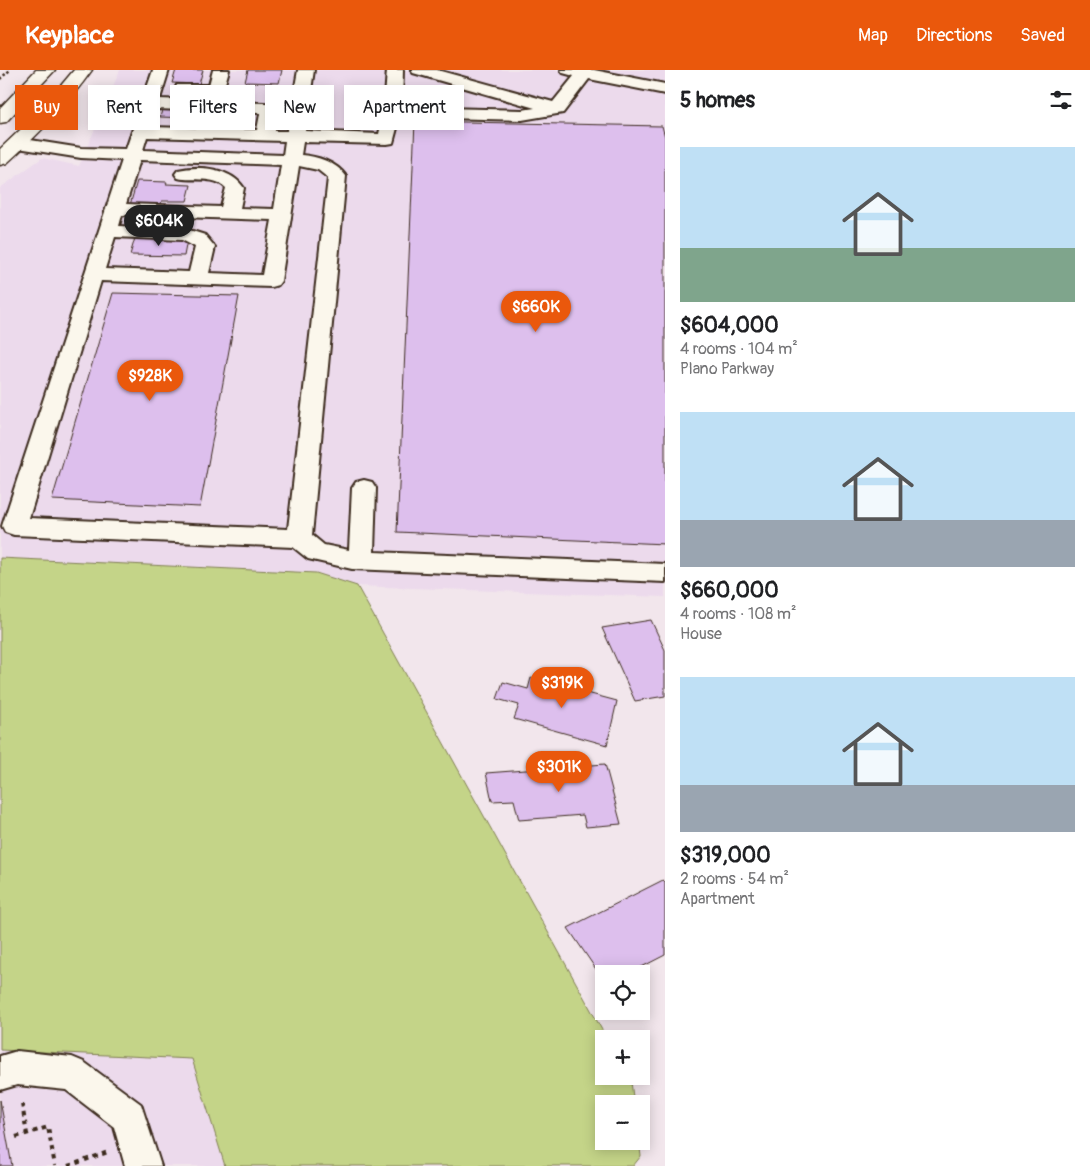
<!DOCTYPE html>
<meta charset="utf-8">
<style>
:root{--surface:#fff;--page:#f2f2f2;--text:#202124;--muted:#757577;--accent:#ea580c}
body{margin:0;font-family:Pangolin,sans-serif;background:var(--page);color:var(--text);height:100vh;display:flex;flex-direction:column;font-size:19px;white-space:nowrap}
*{box-sizing:border-box;margin:0}
p{font-size:16px;color:var(--muted)}
.icon{flex:none;width:28px;height:28px;fill:none;stroke:currentColor;stroke-width:2;stroke-linecap:round;stroke-linejoin:round}
.map{position:relative;flex:1;overflow:hidden}
.panel{display:flex;flex-direction:column;background:var(--surface);width:425px}
.panel>*{flex:none}
.banner{position:absolute;left:15px;top:15px;width:475px;height:45px;display:flex;gap:10px}
.buttons{position:absolute;left:595px;top:895px;display:grid;gap:10px}
.buttons a{display:grid;place-items:center;width:55px;height:55px;border-radius:0px;background:var(--surface);box-shadow:0 2px 12px #0003;font-size:25px}
.price{position:absolute;translate:-50% -42px;padding:0 11px;border-radius:18px;background:var(--accent);color:#fff;font-size:16px;line-height:32px;filter:drop-shadow(0 1px 2px #0008)}
.price::after{content:'';position:absolute;left:50%;top:30px;width:15px;height:11px;margin-left:-8px;background:inherit;clip-path:polygon(0 0,100% 0,50% 100%)}
.price.current{background:#222;color:#fff}
ul{padding:0;list-style:none}
li{display:grid;align-content:center;gap:10px;height:265px;padding:0 15px}
li span{display:grid;place-items:center;height:155px;border-radius:0px;color:#555}
li>.icon{margin-inline-start:auto}
span .icon{width:90px;height:90px;fill:#fffc;stroke-width:1}
li b{font-size:21px}
h2{display:flex;justify-content:space-between;align-items:center;height:60px;padding:0 15px;font-size:21px}
.chip{padding:0 18px;border-radius:0px;background:var(--surface);box-shadow:0 2px 12px #0003;font-size:18px;line-height:45px}
.chip.current{background:var(--accent);color:#fff}
header{display:flex;align-items:center;gap:30px;box-sizing:border-box;height:70px;padding:0 25px;background:var(--accent);color:#fff}
header strong{font-size:24px}
nav{display:flex;gap:28px;margin-inline-start:auto;font-size:18px}
main{display:flex;flex:1;min-height:0}
.map>svg:first-child{display:block}
.built{fill:#ecdaec}
.green{fill:#c4d488;stroke:#807f53}
.building{fill:#ddbfed;stroke:#3b2a1e}
.lines{fill:none;stroke-linecap:round;stroke-linejoin:round}
.minor-casing{stroke:#3b2a1e;stroke-width:4}
.major-casing{stroke:#3b2a1e;stroke-width:3}
.path-far1{stroke:#3b2a1e;stroke-width:2.5;stroke-dasharray:2.5 2.5;stroke-linecap:butt}
.path{stroke:#3b2a1e;stroke-width:4;stroke-dasharray:4.5 4.5;stroke-linecap:butt}
.minor{fill:#fbf7ec;fill-rule:evenodd}
.major{fill:#fbf7ec;fill-rule:evenodd}
</style>
<header>
<strong>Keyplace</strong>
<nav><a>Map</a><a>Directions</a><a>Saved</a></nav>
</header>
<main>
<div class="map">
<svg width="665" height="1096" viewBox="0 0 665 1096">
<rect width="100%" height="100%" fill="#f2e6ec"/>
<filter id="ink" filterUnits="userSpaceOnUse"><feTurbulence type="fractalNoise" baseFrequency=".02" numOctaves="2"/><feDisplacementMap in="SourceGraphic" scale="10" xChannelSelector="R" yChannelSelector="G"/><feConvolveMatrix kernelMatrix="1 2 1 2 8 2 1 2 1" color-interpolation-filters="sRGB"/></filter>
<g filter="url(#ink)">
<path class="built" d="M 120,0 L 665,0 L 665,527 L 357,516 L 316,503 L 0,488 L 0,118 L 42,88 L 79,96 Z
M 0,980 L 193,989 L 225,1096 L 0,1096 Z"/>
<path class="green" d="M 0,488 L 316,503 L 357,516 L 607,969 L 604,969 L 604,1006 L 628,1006 L 631,1012 L 634,1034 L 604,1034 L 604,1071 L 639,1071 L 641,1086 L 633,1096 L 225,1096 L 192,989 L 0,980 Z"/>
<path class="building" d="M 176,0 L 203,0 L 199,14 L 172,13 Z
M 248,0 L 282,0 L 279,13 L 245,12 Z
M 163,37 L 222,40 L 220,47 L 215,47 L 215,49 L 160,47 Z
M 415,51 L 662,56 L 665,67 L 665,474 L 397,462 Z
M 137,111 L 167,112 L 166,114 L 191,115 L 187,131 L 162,131 L 160,136 L 130,135 Z
M 135,168 L 187,170 L 184,186 L 130,185 Z
M 113,223 L 239,226 L 200,437 L 52,430 Z
M 651,550 L 665,580 L 665,626 L 635,631 L 602,558 Z
M 531,608 L 617,631 L 607,675 L 514,649 L 519,635 L 497,629 L 503,612 L 528,619 Z
M 605,694 L 621,754 L 586,757 L 583,745 L 519,750 L 514,730 L 492,731 L 486,703 Z
M 663,810 L 665,812 L 665,885 L 628,904 L 604,904 L 604,911 L 568,858 Z
M 0,1030 L 12,1096 L 0,1096 Z"/>
<g class="lines">
<defs>
<path id="minor" d="M 153,0 L 169,0 L 160,29 L 264,33 L 270,34 L 277,41 L 275,61 L 287,61 L 298,0 L 314,0 L 305,61 L 379,64 L 384,42 L 387,0 L 403,0 L 402,37 L 522,40 L 535,38 L 413,3 L 411,0 L 437,0 L 553,32 L 574,6 L 563,3 L 561,0 L 594,0 L 665,14 L 665,24 L 589,9 L 563,43 L 522,50 L 400,47 L 393,73 L 387,74 L 303,72 L 301,85 C 317,86 336,92 346,106 L 312,465 L 324,475 L 349,480 L 352,418 L 356,412 L 364,410 L 372,412 L 376,418 L 374,482 L 665,494 L 665,512 L 352,499 L 308,489 L 293,477 L 14,465 L 5,462 L 2,456 L 122,90 L 81,88 L 18,78 L 12,77 L 9,73 L 12,69 L 18,68 L 81,78 L 126,79 ZM 156,39 L 260,43 L 260,44 L 257,60 L 151,57 ZM 147,67 L 285,71 L 283,85 L 143,80 ZM 140,90 L 281,95 L 274,139 L 240,138 L 244,118 C 231,98 200,95 178,100 L 175,104 L 178,108 C 194,112 213,105 226,118 L 221,137 L 126,134 ZM 299,96 L 318,100 L 328,108 L 288,459 L 29,448 L 101,211 L 271,217 L 278,215 L 281,211 ZM 122,145 L 272,150 L 262,205 L 209,203 L 215,177 L 205,165 L 186,159 L 119,156 ZM 115,167 L 182,170 L 195,177 L 189,202 L 105,199 Z
M 213,0 L 229,0 L 222,24 L 183,24 L 177,23 L 175,19 L 177,15 L 209,15 Z
M 17,981 L 72,987 L 84,992 L 141,1034 L 161,1096 L 125,1096 L 114,1057 L 66,1020 L 17,1015 L 0,1020 L 0,986 Z"/>
<path id="major" d="M 36,0 L 55,0 L 6,52 L 0,53 L 0,38 Z
M 74,0 L 92,0 C 67,35 38,65 7,93 L 0,95 L 0,79 L 38,43 Z"/>
</defs>
<use href="#minor" class="minor-casing"/>
<use href="#major" class="major-casing"/>
<path class="path-far1" d="M 0,9 L 10,0"/>
<path class="path" d="M 22,1034 L 27,1064
M 16,1067 L 48,1057 L 55,1096
M 68,1096 L 108,1082"/>
<use href="#minor" class="minor"/>
<use href="#major" class="major"/>
</g>
</g>
</svg>
<div class="buttons">
<a><svg class="icon" aria-label="locate" viewBox="0 0 24 24"><circle cx="12" cy="12" r="6"/><path d="M12 2v4M12 18v4M2 12h4M18 12h4"/></svg></a>
<a>+</a>
<a>−</a>
</div>
<b class="price current" style="left:159px;top:177px">$604K</b>
<b class="price" style="left:536px;top:263px">$660K</b>
<b class="price" style="left:150px;top:332px">$928K</b>
<b class="price" style="left:562px;top:639px">$319K</b>
<b class="price" style="left:559px;top:723px">$301K</b>
<div class="banner">
<a class="chip current">Buy</a>
<a class="chip">Rent</a>
<a class="chip">Filters</a>
<a class="chip">New</a>
<a class="chip">Apartment</a>
</div>
</div>
<section class="panel">
<h2>5 homes<svg class="icon" aria-label="filters" viewBox="0 0 24 24"><path d="M4 7h16M4 17h16"/><circle cx="9" cy="7" r="2"/><circle cx="15" cy="17" r="2"/></svg></h2>
<ul>
<li><span style="background:linear-gradient(#bfe0f5 65%,#7fa58c 0)"><svg class="icon" aria-label="home" viewBox="0 0 24 24"><path d="M3 11l9-7 9 7M6 9v11h12V9"/></svg></span><div><b>$604,000</b><p>4 rooms · 104 m²</p><p>Plano Parkway</p></div></li>
<li><span style="background:linear-gradient(#bfe0f5 70%,#9aa5b1 0)"><svg class="icon" aria-label="home" viewBox="0 0 24 24"><path d="M3 11l9-7 9 7M6 9v11h12V9"/></svg></span><div><b>$660,000</b><p>4 rooms · 108 m²</p><p>House</p></div></li>
<li><span style="background:linear-gradient(#bfe0f5 70%,#9aa5b1 0)"><svg class="icon" aria-label="home" viewBox="0 0 24 24"><path d="M3 11l9-7 9 7M6 9v11h12V9"/></svg></span><div><b>$319,000</b><p>2 rooms · 54 m²</p><p>Apartment</p></div></li>
</ul>
</section>
</main>
